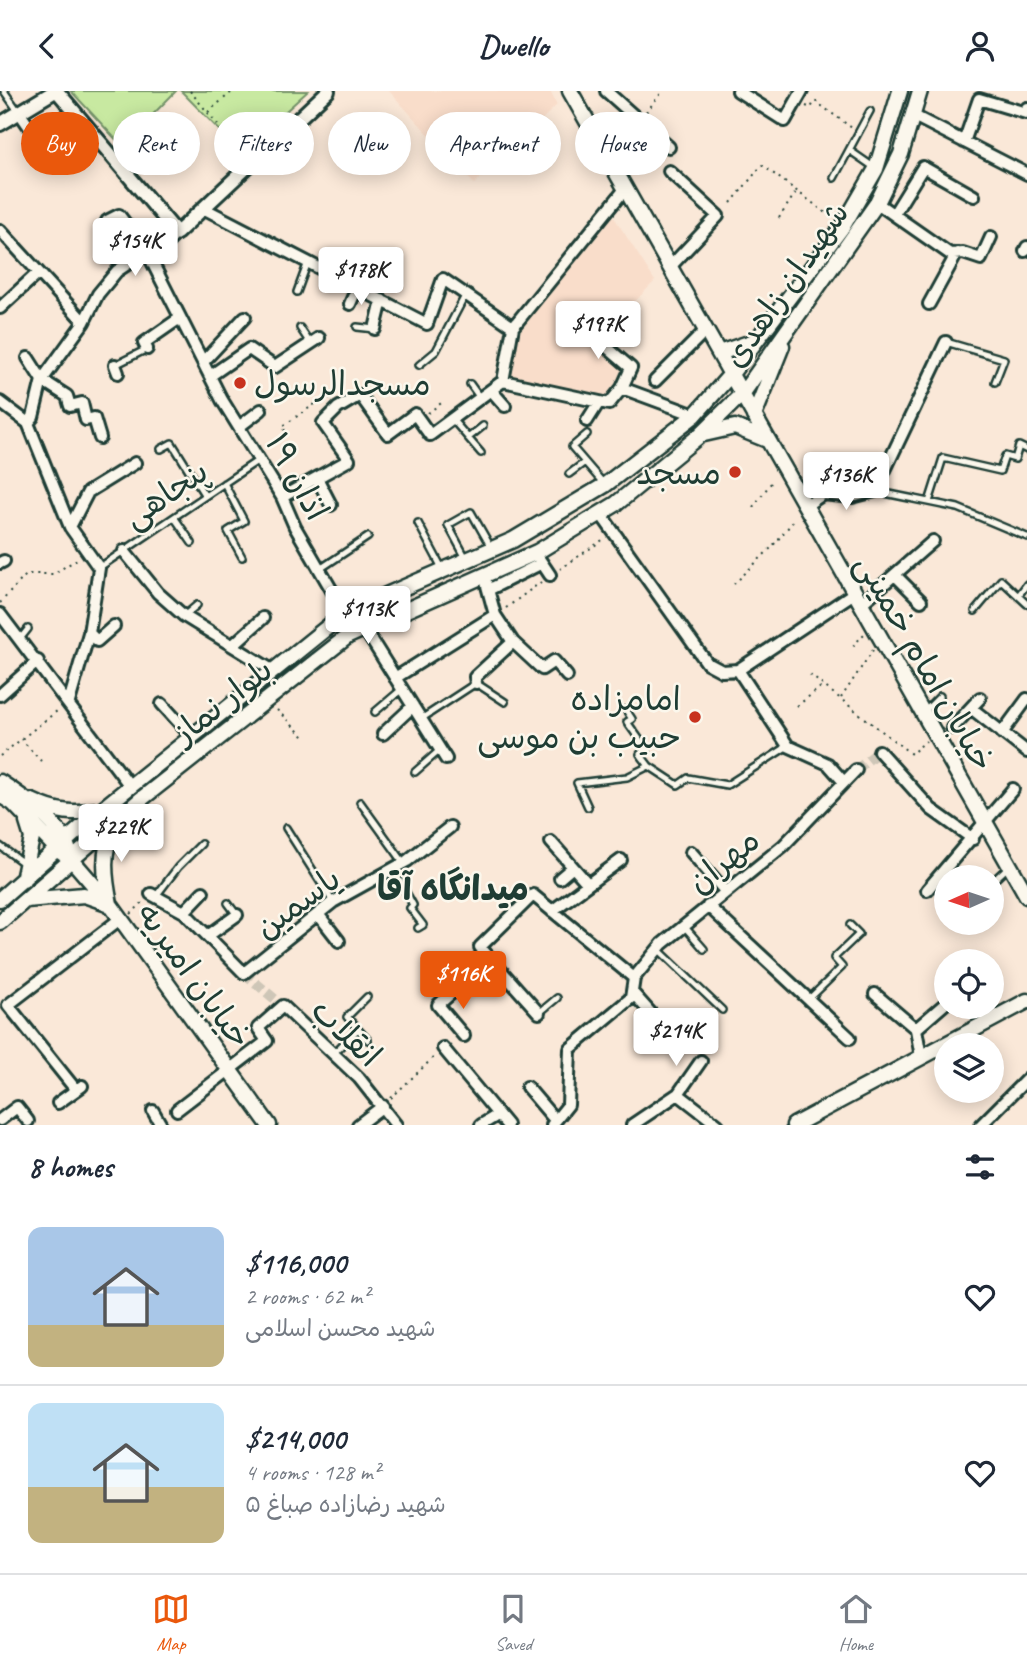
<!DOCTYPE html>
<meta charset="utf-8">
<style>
:root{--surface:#fff;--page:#f2f2f3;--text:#1f2937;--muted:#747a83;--line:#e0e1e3;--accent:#ea580c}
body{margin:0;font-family:Caveat,"Playpen Sans Arabic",sans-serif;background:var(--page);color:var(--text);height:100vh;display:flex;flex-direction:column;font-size:26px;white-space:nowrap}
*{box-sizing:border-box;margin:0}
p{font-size:23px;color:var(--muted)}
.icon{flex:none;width:38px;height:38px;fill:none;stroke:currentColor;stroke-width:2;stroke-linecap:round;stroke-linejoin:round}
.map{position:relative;height:1034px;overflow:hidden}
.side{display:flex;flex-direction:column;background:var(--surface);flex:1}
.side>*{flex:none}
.top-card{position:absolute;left:21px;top:21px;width:985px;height:63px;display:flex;gap:14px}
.needle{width:46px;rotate:267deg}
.fabs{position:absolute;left:934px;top:774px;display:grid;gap:14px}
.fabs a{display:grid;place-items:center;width:70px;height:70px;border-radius:50%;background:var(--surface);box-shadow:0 4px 18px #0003;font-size:35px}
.price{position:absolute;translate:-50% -60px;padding:0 16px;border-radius:7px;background:#fff;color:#222;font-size:23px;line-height:46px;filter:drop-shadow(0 2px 4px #0008)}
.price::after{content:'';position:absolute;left:50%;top:42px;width:21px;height:16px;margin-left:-10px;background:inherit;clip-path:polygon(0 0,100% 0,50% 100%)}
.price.on{background:var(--accent);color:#fff}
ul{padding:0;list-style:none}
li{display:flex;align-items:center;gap:21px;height:175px;padding:0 28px}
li+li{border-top:2px solid var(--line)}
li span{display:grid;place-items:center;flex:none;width:196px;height:140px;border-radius:14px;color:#555}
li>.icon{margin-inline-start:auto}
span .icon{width:84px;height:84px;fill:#fffc;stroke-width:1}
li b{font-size:30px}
h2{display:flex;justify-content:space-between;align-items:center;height:84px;padding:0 28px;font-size:30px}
.chip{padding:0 24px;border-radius:32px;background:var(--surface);box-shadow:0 4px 18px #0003;font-size:24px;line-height:63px}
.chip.on{background:var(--accent);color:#fff}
header{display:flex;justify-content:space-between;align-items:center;height:91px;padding:0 28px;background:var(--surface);font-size:32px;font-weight:800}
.dock{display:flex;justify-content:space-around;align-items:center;height:98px;border-top:2px solid var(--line);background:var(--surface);font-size:19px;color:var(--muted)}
.dock a{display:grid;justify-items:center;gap:4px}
.dock .on{color:var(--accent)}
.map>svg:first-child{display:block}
.built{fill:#f9ddca}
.green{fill:#c8e9a1;stroke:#74936a;stroke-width:2}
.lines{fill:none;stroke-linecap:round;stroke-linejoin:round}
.minor-tunnel{stroke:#cec6b7;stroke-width:10;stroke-dasharray:10 5;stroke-linecap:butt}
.service-casing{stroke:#1f3d34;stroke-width:10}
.minor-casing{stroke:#1f3d34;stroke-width:16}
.tertiary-casing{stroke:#1f3d34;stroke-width:18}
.secondary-casing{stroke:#1f3d34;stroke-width:19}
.path{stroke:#1f3d34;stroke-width:2;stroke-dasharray:2 5;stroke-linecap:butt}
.service{stroke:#fbf7ec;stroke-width:5}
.minor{stroke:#fbf7ec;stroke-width:10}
.tertiary{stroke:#fbf7ec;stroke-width:12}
.secondary{stroke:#fbf7ec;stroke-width:14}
.poi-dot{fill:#c8321e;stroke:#fbf7ec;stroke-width:2.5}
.labels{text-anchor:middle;stroke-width:5;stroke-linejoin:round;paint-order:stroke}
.street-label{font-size:33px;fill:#1f3d34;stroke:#fbf7ec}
.poi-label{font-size:33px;fill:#1f3d34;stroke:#fbf7ec;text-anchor:end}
.neighbourhood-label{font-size:35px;font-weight:bold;fill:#1f3d34;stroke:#fbf7ec}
</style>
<header><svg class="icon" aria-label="back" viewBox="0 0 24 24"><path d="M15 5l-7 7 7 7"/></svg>Dwello<svg class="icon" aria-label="person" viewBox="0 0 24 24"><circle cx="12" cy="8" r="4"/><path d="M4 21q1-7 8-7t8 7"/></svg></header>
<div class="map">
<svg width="1027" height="1034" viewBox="0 0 1027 1034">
<rect width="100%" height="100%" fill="#fae8d8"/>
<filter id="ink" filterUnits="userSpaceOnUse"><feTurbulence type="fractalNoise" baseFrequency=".0143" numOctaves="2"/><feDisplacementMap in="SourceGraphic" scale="14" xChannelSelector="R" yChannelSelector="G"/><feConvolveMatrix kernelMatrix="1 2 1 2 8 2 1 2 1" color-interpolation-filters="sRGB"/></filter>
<g filter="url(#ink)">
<path class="built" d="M 389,0 L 550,0 L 557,14 L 474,93 Z
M 612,123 L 655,190 L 601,245 L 625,278 L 618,295 L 607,307 L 509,287 L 519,239 Z"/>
<path class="green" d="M 71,0 L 176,0 L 122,55 Z
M 181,0 L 308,0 L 241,61 Z"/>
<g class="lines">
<path class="minor-tunnel" d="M 856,679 L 879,660
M 244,882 L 283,915"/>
<defs>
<path id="service" d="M 4,0 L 18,20
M 849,59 L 875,77
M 834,87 L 870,20
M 297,201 L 308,171
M 357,236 L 375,238
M 300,237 L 310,252
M 946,251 L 1004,268 L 995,291
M 115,274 L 147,258
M 419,274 L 436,260 L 466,203
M 470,293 L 480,307
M 452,328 L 481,362
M 587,343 L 572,356 L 603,392
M 468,347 L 483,335
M 161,358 L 172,352 L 205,405
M 569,383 L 585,371
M 224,392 L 244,430 L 228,440 L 242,466
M 875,400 L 958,417 L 1027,446
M 929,411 L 943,367 L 1000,380 L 1005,365 L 1015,368 L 1019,355 L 1027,359
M 174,426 L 192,452
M 418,432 L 443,479
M 467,469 L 448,434 L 471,421 L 492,458
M 100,476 L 260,368
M 320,478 L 368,446
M 1018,505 L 1027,493
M 975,520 L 1001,489 L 1027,513
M 184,525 L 197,514
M 20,548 L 28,538
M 626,619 L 632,628 L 627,631 L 647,659 L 640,663 L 649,675
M 925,620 L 940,605
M 375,621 L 402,598
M 421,628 L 476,592 L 505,611
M 415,681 L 440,659
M 360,711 L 404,772
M 588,716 L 577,692 L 627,686 L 649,675 L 678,694 L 688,687 L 727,694 L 788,655
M 286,737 L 333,811
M 0,755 L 26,774
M 393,778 L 413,814 L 410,817 L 423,834 L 418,837
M 992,791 L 1008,776
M 156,805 L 178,776 L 201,753
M 228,812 L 237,824
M 684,835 L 704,858
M 658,858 L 722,919
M 452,883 L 483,860
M 367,906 L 347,926 L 368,949
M 809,908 L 842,876 L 834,867 L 859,843 L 850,834
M 539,922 L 557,907
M 333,963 L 358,938"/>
<path id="minor" d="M 606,0 L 669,56
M 738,0 L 785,30 L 802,0
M 19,21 L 41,53
M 912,24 L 1027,83
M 964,51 L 979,8 L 1026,22 L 1027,17
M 669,80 L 718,125 L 670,176
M 877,112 L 950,163 L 963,162 L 981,168 L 991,146
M 203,117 L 427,233 L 443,188 L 513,236
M 894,123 L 923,76 L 974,105
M 107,130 L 119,124 L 147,161 L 222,309 L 282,406 L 295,436 L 345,522
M 0,139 L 84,231
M 1025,160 L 1027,156
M 350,213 L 357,197
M 929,213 L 957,162
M 0,217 L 38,182
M 513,236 L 503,290 L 609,313 L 622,297 L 631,277 L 588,240
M 513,236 L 625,98
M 375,238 L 382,209
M 147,258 L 144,252 L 180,227
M 28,267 L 42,289 L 67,305 L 70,315 L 82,312 L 86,329 L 94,327 L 100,347
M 203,271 L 245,226
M 115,274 L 118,282
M 210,285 L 249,258 L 275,276 L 319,247
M 655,290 L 706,239
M 622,297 L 695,324
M 491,299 L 505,315
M 0,311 L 28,332
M 587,330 L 599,311
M 28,332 L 70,436 L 99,477 L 89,542 L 69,611
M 28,332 L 33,326 L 42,289 L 84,231 L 98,203 L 117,180 L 144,162 L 163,156 L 177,142
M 240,335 L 261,319
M 317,387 L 331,414
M 282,406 L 349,369 L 323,332 L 338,317 L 360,304 L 388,343 L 415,323 L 430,344 L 503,290
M 805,415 L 823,403 L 852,406 L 875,400 L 946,251
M 600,422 L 707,572 L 722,580 L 738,579
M 70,436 L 88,401 L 135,372
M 124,460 L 158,502 L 184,525 L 272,579
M 538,466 L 550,484
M 0,472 L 4,470
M 484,484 L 495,524 L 513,551 L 542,578 L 554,570 L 567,585
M 895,484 L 921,510
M 490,498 L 542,472
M 861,513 L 933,450
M 0,523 L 130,695
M 364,537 L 446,668
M 89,542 L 97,550 L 114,535
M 233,554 L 263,527
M 395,587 L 495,524
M 476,592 L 475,586 L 513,551
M 0,604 L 38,570
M 162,613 L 191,645
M 971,617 L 1027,661
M 952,637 L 980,607
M 1002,642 L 1027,608
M 383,643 L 413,615
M 879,660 L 931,718 L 973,748
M 843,690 L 828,673 L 788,655 L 738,579 L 854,502
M 551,751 L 588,793
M 691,761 L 725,800
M 560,787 L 573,776
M 927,799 L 1013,698
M 151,803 L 184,821 L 244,882 L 333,811 L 407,770 L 450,736
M 708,815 L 850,947
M 552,820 L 621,769
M 184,821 L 203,801
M 318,823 L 339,850
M 209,844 L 237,824
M 632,901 L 656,928
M 875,903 L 916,938 L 921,966
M 539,922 L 480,856 L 533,804 L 634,887
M 916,938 L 947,911
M 464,945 L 438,914 L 489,869
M 443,957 L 507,1034
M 527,996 L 555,1029
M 76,999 L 8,914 L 120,828
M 678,1003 L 718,1034
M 58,1012 L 82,995
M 177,1019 L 267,950 L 258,937 L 283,915 L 359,987 L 396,1034
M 153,1020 L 161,1034
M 0,1029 L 17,1016 L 28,1030
M 358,1034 L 383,1015
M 481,1034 L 496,1025
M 552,1034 L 568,1014 L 570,958 L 631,907 L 634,887 L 662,853 L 783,755 L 856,679
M 632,1034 L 678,1003 L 701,970
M 981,1034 L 1027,988"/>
<path id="tertiary" d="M 57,0 L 177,142 L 328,0
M 0,33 L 55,0"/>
<path id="secondary" d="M 570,0 L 1027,805
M 719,262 L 755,250
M 754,325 L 782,255
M 704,343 L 735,336 L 767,349
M 0,691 C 23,706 59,731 68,757
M 0,704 L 13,712 L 58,759 L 72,769 L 110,813 L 269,1034
M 32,710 C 57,722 74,723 101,719
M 23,789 L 32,747 L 27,731
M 0,808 L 101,719 L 345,522 L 513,449 L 605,394 L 695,324 L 731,283 L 843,135 L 876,78 L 900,0
M 26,809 L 84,804 L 110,813 C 104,784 102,763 113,735
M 0,831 L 140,709 L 348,545 L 537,461 L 616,413 L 699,345 L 743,302 L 877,112 L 901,63 L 920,0
M 794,1034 L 1027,910"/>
</defs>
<use href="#service" class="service-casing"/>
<use href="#minor" class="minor-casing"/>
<use href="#tertiary" class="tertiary-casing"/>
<use href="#secondary" class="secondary-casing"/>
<path class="path" d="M 190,0 L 243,64
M 267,0 L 280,0
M 806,15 L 811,17 L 815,10 L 852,37
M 208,21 L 233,0
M 646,21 L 663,0
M 731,112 L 762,74 L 834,128
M 779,127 L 796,101
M 428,322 L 444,310
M 285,340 L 283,335 L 328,304 L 331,308
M 753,416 L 774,388
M 560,478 L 604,448
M 734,493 L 771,457 L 796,427
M 0,512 L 27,483 L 53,483 L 79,467
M 506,517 L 541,491
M 853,555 L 864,543
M 810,584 L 911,663 L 926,650
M 841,607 L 873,559
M 797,615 L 822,595
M 277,619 L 306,648
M 21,648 L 41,670
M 0,665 L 57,620
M 131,823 L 144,810
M 391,1007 L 435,965"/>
<use href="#service" class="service"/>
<use href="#minor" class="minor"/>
<use href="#tertiary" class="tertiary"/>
<use href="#secondary" class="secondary"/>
</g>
</g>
<g class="poi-dot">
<circle cx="240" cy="292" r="7"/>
<circle cx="735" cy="381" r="7"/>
<circle cx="695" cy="626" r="7"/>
</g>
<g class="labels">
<g class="street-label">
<text transform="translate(785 193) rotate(-55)" y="12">شهیدان زاهدی</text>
<text transform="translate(298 385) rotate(61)" y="12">اذان ۱۹</text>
<text transform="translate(165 402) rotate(-34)" y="12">پنجاهی</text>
<text transform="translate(926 571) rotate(60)" y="12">خیابان امام خمینی</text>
<text transform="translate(222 609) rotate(-38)" y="12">بلوار نماز</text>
<text transform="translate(723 769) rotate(-39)" y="12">مهران</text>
<text transform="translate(297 811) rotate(-36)" y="12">یاسمین</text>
<text transform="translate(195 884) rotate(54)" y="12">خیابان امیریه</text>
<text transform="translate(347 941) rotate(44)" y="12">انقلاب</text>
</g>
<g class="poi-label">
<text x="254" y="304" text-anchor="start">مسجدالرسول</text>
<text x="721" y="393">مسجد</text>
<text x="681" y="619">امامزاده<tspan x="681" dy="38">حبیب بن موسی</tspan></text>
</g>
<g class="neighbourhood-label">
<text x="453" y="809">میدانگاه آقا</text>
</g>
</g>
</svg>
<div class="fabs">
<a><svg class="needle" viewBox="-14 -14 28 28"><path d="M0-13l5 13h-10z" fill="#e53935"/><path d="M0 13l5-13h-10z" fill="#747a83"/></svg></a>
<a><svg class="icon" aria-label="locate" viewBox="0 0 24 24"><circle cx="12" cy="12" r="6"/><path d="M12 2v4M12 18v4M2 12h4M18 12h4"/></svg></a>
<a><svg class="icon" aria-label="layers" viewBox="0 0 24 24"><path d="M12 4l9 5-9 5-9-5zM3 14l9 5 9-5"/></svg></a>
</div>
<b class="price" style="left:135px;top:187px">$154K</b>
<b class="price" style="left:361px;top:216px">$178K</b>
<b class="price" style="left:598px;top:270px">$197K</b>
<b class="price" style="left:846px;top:421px">$136K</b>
<b class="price" style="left:368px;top:555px">$113K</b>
<b class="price" style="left:121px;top:773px">$229K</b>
<b class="price on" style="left:463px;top:920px">$116K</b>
<b class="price" style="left:676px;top:977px">$214K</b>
<div class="top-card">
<a class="chip on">Buy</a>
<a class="chip">Rent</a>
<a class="chip">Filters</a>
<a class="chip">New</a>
<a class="chip">Apartment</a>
<a class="chip">House</a>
</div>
</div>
<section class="side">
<h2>8 homes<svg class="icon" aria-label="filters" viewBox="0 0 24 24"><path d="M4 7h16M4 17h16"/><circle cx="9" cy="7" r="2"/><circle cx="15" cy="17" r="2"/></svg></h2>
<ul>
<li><span style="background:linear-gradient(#a9c7e8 70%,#c2b280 0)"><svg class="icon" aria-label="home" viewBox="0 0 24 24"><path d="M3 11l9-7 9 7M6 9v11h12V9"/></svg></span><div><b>$116,000</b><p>2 rooms · 62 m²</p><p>شهید محسن اسلامی</p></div><svg class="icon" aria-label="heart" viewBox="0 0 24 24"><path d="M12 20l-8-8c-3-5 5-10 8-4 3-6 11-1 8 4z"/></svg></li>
<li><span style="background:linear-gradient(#bfe0f5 60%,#c2b280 0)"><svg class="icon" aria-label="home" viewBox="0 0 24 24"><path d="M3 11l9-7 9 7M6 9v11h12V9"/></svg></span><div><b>$214,000</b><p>4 rooms · 128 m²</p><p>شهید رضازاده صباغ ۵</p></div><svg class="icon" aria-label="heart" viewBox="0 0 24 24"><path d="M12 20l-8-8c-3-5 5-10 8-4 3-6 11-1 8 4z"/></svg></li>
</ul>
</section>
<nav class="dock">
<a class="on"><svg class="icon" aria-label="map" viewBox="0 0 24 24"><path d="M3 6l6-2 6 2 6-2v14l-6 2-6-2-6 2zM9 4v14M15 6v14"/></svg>Map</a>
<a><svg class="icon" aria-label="saved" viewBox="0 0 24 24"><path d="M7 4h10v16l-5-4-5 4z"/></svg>Saved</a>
<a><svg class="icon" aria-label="home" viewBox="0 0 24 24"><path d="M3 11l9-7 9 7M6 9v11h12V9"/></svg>Home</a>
</nav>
